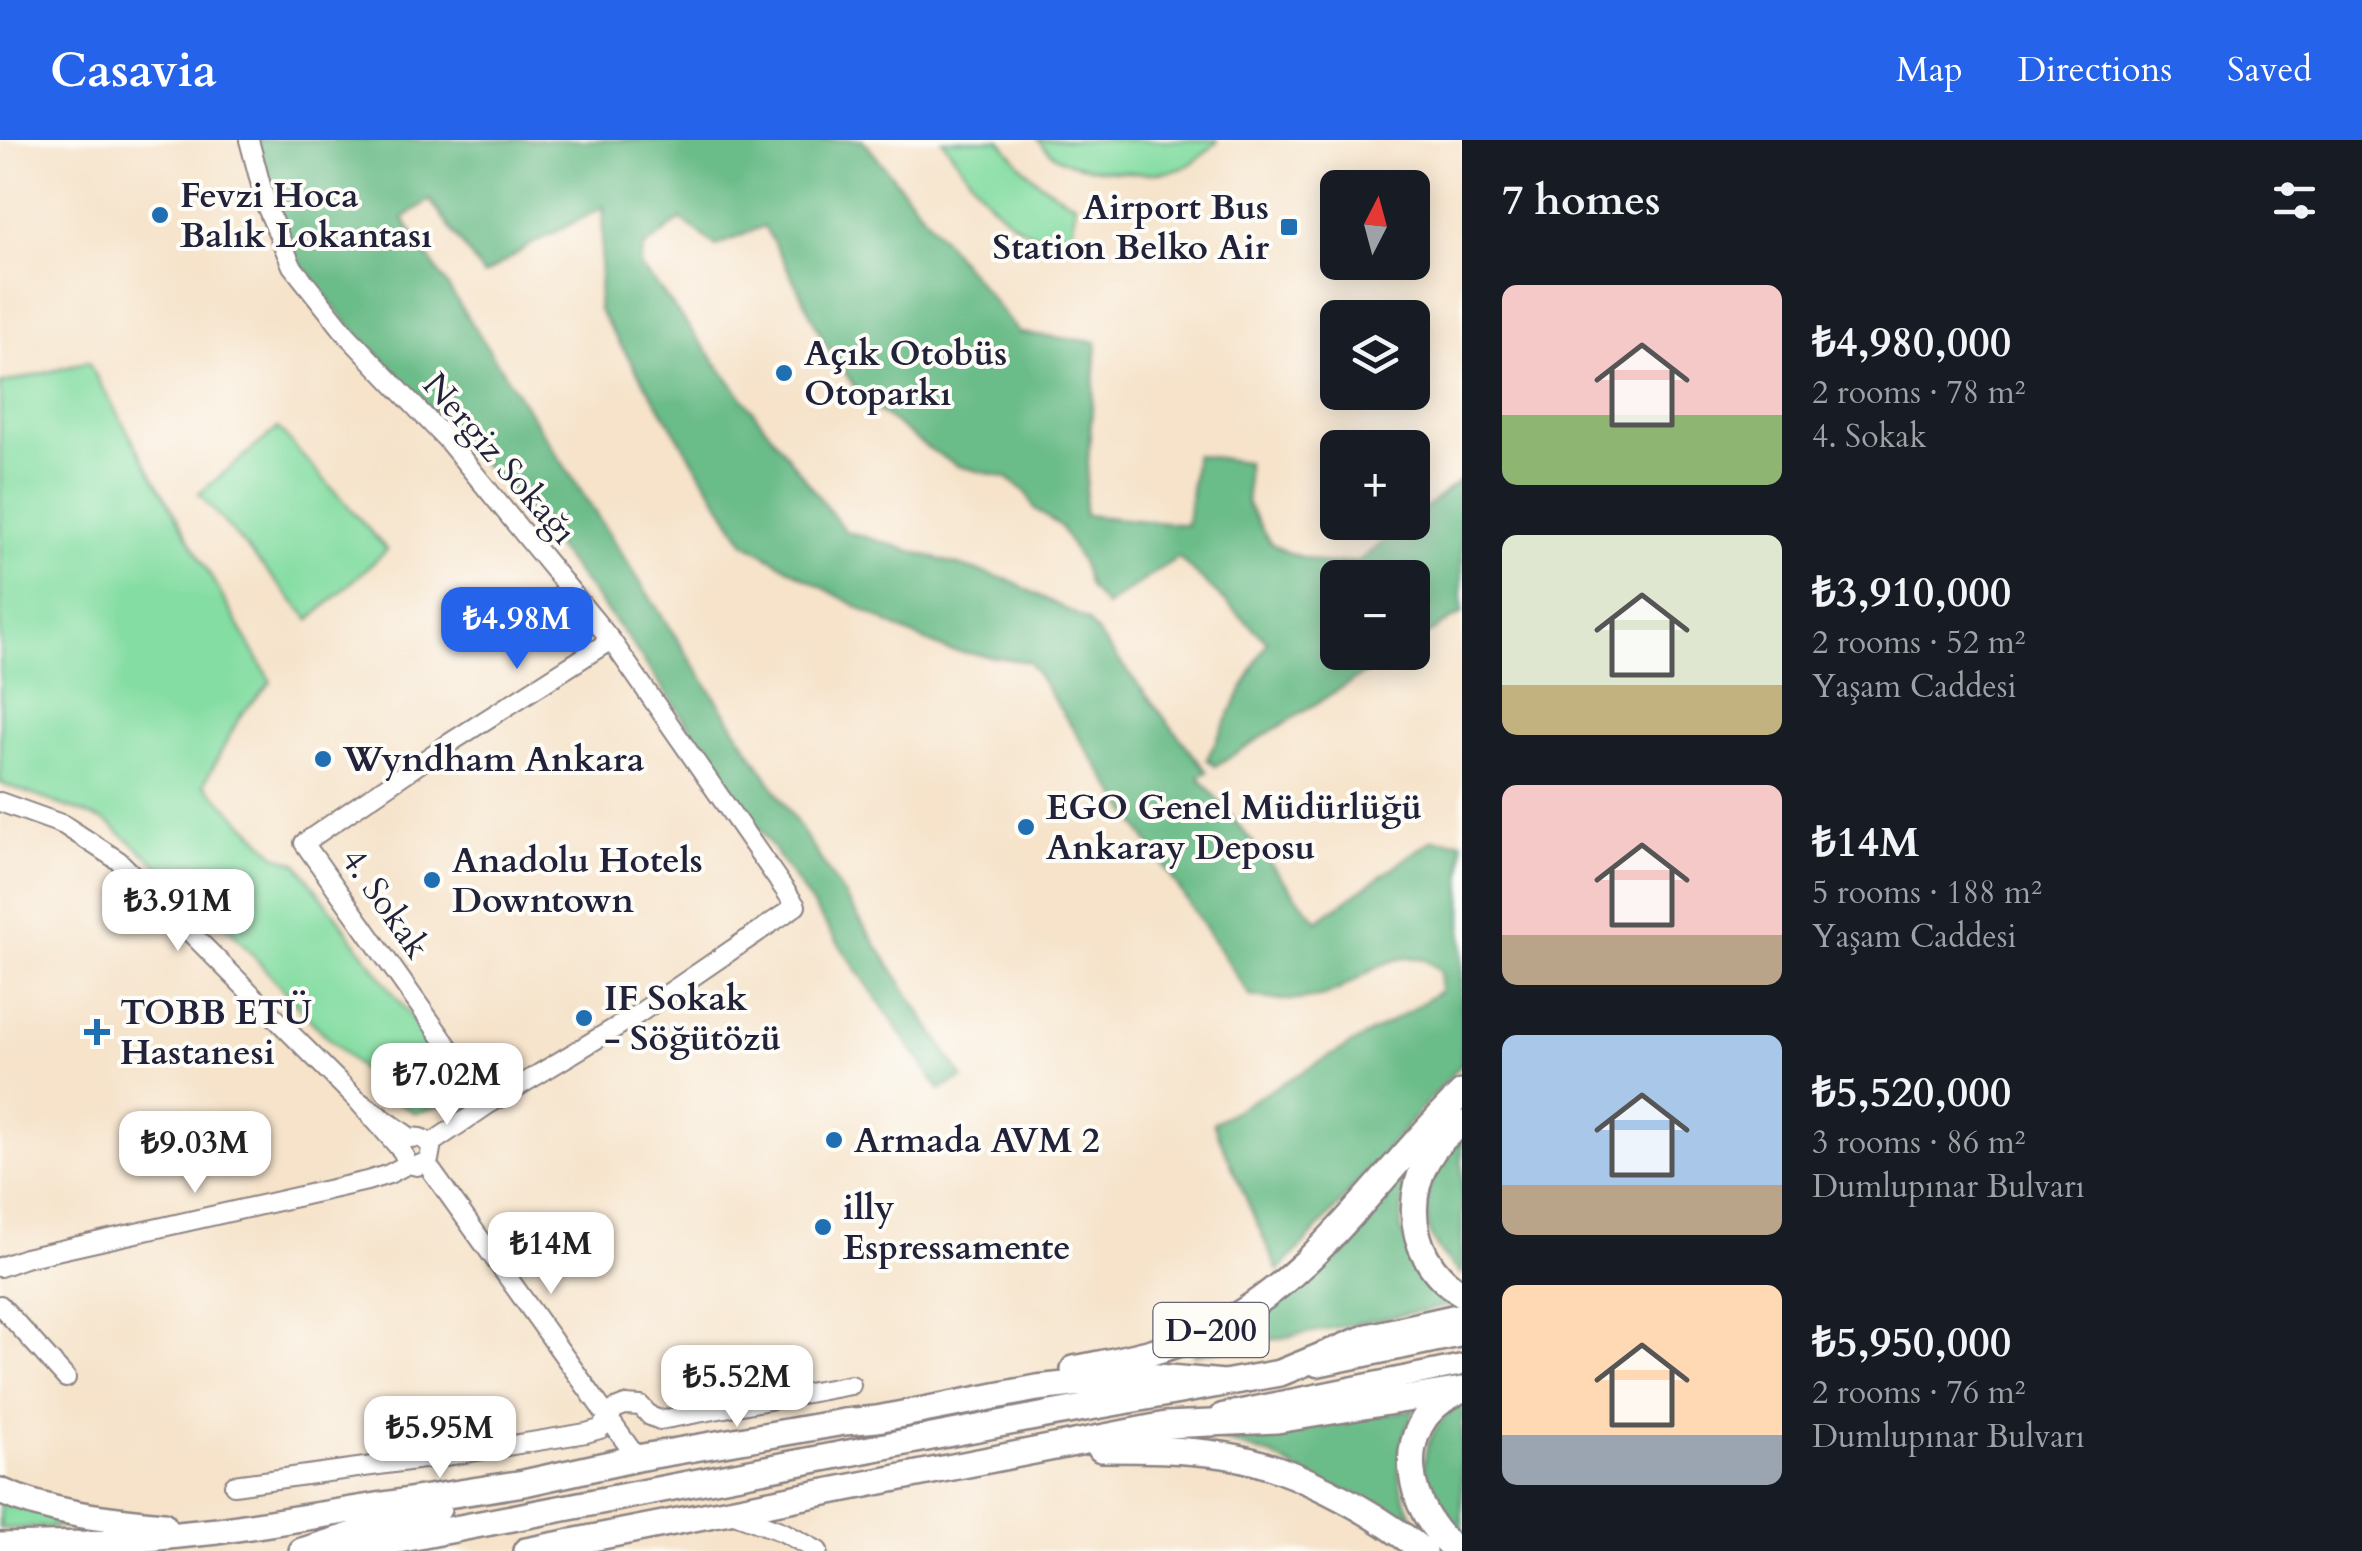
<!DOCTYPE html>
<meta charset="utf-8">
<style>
:root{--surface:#171b24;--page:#20242c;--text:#f1f3f6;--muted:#9ea1a6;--accent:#2563eb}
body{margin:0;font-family:Cardo,serif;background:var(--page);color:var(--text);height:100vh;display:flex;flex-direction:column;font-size:38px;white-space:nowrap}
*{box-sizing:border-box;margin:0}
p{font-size:32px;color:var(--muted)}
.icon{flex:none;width:55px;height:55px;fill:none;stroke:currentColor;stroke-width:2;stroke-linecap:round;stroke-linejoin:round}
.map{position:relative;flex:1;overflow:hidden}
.panel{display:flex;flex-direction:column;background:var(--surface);width:900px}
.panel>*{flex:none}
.needle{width:65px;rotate:6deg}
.fabs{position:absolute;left:1320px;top:30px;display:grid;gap:20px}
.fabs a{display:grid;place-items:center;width:110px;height:110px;border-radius:15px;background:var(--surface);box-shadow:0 5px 25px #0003;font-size:50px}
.price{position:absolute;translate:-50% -85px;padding:0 22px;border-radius:20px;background:#fff;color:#222;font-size:32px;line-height:65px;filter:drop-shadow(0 2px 5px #0008)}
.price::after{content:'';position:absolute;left:50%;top:60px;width:30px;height:22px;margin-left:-15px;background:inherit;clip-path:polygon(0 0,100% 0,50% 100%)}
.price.selected{background:var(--accent);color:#fff}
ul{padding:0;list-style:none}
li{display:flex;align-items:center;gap:30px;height:250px;padding:0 40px}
li span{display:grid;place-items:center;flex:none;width:280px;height:200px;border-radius:15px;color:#555}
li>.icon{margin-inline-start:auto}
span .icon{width:120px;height:120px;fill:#fffc;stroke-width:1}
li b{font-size:42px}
h2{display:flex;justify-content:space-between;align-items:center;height:120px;padding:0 40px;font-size:42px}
header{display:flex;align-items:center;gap:60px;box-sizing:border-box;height:140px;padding:0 50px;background:var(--accent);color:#fff}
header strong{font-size:48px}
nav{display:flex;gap:55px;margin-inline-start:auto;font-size:35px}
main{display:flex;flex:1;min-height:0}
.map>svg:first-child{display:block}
.green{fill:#84dda2;stroke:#53806e;stroke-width:2.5}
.forest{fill:#6bbc88;stroke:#466f62;stroke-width:2.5}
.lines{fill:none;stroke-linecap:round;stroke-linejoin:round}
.minor-casing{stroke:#8c8282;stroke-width:22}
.major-casing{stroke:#8c8282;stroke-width:25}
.highway-casing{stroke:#8c8282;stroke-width:30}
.minor{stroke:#fff;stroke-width:18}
.major{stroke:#fff;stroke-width:20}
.highway{stroke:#fff;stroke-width:25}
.poi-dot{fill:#1f6fb2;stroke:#fdfcf7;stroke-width:4}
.labels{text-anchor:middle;stroke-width:8;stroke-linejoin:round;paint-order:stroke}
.shield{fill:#fdfcf7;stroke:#646373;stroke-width:2.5}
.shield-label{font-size:32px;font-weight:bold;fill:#22223b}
.poi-label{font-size:35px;font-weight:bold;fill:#22223b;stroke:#fdfcf7;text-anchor:start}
.street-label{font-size:35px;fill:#22223b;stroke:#fdfcf7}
</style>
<header>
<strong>Casavia</strong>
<nav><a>Map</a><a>Directions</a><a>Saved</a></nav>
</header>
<main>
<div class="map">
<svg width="1462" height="1411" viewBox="0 0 1462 1411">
<rect width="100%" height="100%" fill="#fdfcf7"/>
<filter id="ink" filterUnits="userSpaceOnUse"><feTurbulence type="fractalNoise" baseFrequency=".01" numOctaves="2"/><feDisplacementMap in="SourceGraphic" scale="20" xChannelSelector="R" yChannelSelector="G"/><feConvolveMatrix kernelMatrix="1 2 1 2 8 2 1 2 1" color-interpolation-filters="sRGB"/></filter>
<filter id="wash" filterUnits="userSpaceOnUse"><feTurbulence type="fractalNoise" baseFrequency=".0048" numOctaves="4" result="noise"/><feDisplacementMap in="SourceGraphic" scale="40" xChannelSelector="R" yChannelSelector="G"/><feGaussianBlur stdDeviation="2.25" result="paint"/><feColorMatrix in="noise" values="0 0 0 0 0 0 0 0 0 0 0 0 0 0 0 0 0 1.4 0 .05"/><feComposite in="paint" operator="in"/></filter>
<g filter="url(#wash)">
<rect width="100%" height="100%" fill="#f6e3ca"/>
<path class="green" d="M 942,0 L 1000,0 C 1025,31 1038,46 1075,63 L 1072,100 C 1061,99 1050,99 1039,96 C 995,82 970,35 942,0 Z
M 1038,0 L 1217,0 L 1218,1 C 1206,12 1195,24 1180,29 C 1158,38 1093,30 1070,23 C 1057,19 1046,10 1038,0 Z
M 88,222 L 271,542 L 240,576 L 204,644 L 277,716 L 297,723 L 470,957 L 415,973 L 389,956 L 313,883 L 217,775 L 106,681 L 0,643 L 0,244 Z
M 278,288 L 387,410 L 310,480 L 199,354 Z
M 0,1359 L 99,1385 L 0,1389 Z"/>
<path class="forest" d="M 256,0 L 863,0 L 1019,193 L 1097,202 L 1084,375 L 1187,385 L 1195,315 L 1247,322 L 1247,364 L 1270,403 L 1291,414 L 1327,424 L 1359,421 L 1407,383 L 1412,382 L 1413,378 L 1462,338 L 1462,473 L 1413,503 L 1412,438 L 1338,438 L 1338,512 L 1398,513 L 1215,626 L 1207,619 L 1267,501 L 1178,417 L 1106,466 L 1089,447 L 1083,426 L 1060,386 L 1035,369 L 1026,352 L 1007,338 L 958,326 L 925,306 L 864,260 L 826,205 L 785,123 L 764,86 L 716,106 L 681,79 L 644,108 L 640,127 L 655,143 L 845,391 L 1008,440 L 1087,480 L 1207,632 L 1199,637 L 1317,781 L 1432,700 L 1462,701 L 1462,924 C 1399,992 1343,1065 1278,1131 L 1213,983 L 1411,870 L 1440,851 L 1440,831 C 1434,827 1427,820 1421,819 C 1385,810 1351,850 1320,857 C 1297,861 1272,861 1250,856 L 1029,522 L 947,510 L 903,491 L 807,439 L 745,403 L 598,169 L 604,67 L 530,105 L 484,135 L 430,60 L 403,78 L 963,938 L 940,950 L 630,501 L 524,366 L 348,184 L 307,135 L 292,110 Z
M 1462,998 L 1462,1135 C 1451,1125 1438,1112 1432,1098 C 1422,1076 1427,1041 1440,1021 C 1446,1013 1454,1006 1462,998 Z
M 1405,1029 L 1401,1088 L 1414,1122 L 1449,1166 L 1192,1215 L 1257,1176 L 1329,1120 Z
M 1462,1264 L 1462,1395 C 1449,1386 1438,1374 1430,1360 C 1413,1327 1430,1280 1462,1264 Z
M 1415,1269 C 1389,1328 1396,1351 1429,1404 L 1272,1316 L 1220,1300 Z"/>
</g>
<g filter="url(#ink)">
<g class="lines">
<defs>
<path id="minor" d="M 249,0 L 267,68 L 292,126 L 347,195 L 447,300 L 611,500 L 796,766 L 638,874 L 489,964 L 430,1004
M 0,662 L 64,685 L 119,721 L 357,960 L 402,1011 L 408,1024 L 417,1026 L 429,1020 L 431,1009 C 428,1000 421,996 411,998 L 357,960
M 489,964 L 304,703 L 448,604 L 611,500
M 426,1023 L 637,1318
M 0,1127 L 25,1118 L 367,1041 L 389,1034 L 408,1024
M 0,1165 L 66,1238
M 234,1345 L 459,1314 L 586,1293 L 600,1289 L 615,1269 L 625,1265 L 641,1266 L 650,1276 L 660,1280 L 851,1245
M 729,1372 L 783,1392 L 818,1411"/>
<path id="major" d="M 1317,1226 L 1462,1196
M 1222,1274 L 1462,1225"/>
<path id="highway" d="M 1462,984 C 1400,1021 1397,1117 1462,1153
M 1074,1229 C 1119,1220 1165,1212 1207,1192 C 1315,1140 1379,1034 1462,953
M 1455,1253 C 1388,1286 1406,1372 1457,1411
M 1101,1309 C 1142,1309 1183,1309 1223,1315 C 1290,1325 1370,1369 1423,1411
M 0,1351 C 52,1374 107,1379 163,1385
M 0,1406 L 88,1404 L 218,1391 L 524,1343 L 637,1318 L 844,1282 L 877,1279 L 1037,1248 L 1147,1236 L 1224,1243
M 302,1411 L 438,1369
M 341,1411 L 1051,1274 L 1280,1233 L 1368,1197 L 1462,1176
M 526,1411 L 1166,1285 L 1277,1280 L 1462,1250"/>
</defs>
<use href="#minor" class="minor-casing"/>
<use href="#major" class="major-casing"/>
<use href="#highway" class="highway-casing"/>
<use href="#minor" class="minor"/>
<use href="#major" class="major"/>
<use href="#highway" class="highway"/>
</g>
</g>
<g class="poi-dot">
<circle cx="160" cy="75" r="10"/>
<rect x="1279" y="77" width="20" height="20" rx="5"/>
<circle cx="784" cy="233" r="10"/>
<circle cx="323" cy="619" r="10"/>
<circle cx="1026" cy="687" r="10"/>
<circle cx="432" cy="740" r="10"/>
<circle cx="584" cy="878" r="10"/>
<path d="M92 877h10v10h10v10h-10v10h-10v-10h-10v-10h10z"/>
<circle cx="834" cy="1000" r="10"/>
<circle cx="823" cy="1087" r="10"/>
</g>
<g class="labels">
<rect class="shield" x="1153.5" y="1163" width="115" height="54" rx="8"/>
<g class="shield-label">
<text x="1211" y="1201">D-200</text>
</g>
<g class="poi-label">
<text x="180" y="67">Fevzi Hoca<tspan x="180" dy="40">Balık Lokantası</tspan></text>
<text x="1269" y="79" text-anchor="end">Airport Bus<tspan x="1269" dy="40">Station Belko Air</tspan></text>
<text x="804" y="225">Açık Otobüs<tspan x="804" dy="40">Otoparkı</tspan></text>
<text x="343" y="631">Wyndham Ankara</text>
<text x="1046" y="679">EGO Genel Müdürlüğü<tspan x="1046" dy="40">Ankaray Deposu</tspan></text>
<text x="452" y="732">Anadolu Hotels<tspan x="452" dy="40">Downtown</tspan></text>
<text x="604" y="870">IF Sokak<tspan x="604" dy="40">- Söğütözü</tspan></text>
<text x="120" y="884">TOBB ETÜ<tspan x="120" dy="40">Hastanesi</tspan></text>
<text x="854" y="1012">Armada AVM 2</text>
<text x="843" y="1079">illy<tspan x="843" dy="40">Espressamente</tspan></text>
</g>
<g class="street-label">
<text transform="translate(500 318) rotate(49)" y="12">Nergiz Sokağı</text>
<text transform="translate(386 763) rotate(55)" y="12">4. Sokak</text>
</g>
</g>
</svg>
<div class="fabs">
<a><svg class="needle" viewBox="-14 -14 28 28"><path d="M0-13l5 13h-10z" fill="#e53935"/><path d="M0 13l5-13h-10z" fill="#9ea1a6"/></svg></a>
<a><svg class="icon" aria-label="layers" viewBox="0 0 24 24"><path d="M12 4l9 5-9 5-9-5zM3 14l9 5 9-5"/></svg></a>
<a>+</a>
<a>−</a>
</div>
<b class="price selected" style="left:517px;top:532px">₺4.98M</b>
<b class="price" style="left:178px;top:814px">₺3.91M</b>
<b class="price" style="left:447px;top:988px">₺7.02M</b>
<b class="price" style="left:195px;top:1056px">₺9.03M</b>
<b class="price" style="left:551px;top:1157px">₺14M</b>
<b class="price" style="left:737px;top:1290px">₺5.52M</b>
<b class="price" style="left:440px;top:1341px">₺5.95M</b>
</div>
<section class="panel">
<h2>7 homes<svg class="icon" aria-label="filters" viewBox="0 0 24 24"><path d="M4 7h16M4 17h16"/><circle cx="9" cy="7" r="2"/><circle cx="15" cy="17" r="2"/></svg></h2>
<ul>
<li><span style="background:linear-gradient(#f6c9c9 65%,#8fb573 0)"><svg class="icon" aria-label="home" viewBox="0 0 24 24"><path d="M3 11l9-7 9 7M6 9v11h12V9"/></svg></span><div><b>₺4,980,000</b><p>2 rooms · 78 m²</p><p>4. Sokak</p></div></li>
<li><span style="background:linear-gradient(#dfe7d0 75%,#c2b280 0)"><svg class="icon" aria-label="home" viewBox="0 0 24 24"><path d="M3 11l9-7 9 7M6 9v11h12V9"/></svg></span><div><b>₺3,910,000</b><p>2 rooms · 52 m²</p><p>Yaşam Caddesi</p></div></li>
<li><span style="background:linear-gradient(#f6c9c9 75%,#b9a48a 0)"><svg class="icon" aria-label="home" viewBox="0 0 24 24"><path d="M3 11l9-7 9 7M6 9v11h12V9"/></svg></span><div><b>₺14M</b><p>5 rooms · 188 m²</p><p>Yaşam Caddesi</p></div></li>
<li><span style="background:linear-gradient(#a9c7e8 75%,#b9a48a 0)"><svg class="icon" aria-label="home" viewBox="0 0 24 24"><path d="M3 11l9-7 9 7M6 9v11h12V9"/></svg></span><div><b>₺5,520,000</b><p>3 rooms · 86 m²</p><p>Dumlupınar Bulvarı</p></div></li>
<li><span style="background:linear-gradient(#ffd9b3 75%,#9aa5b1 0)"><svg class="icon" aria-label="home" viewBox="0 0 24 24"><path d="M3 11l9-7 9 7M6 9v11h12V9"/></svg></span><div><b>₺5,950,000</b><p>2 rooms · 76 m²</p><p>Dumlupınar Bulvarı</p></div></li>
</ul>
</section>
</main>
